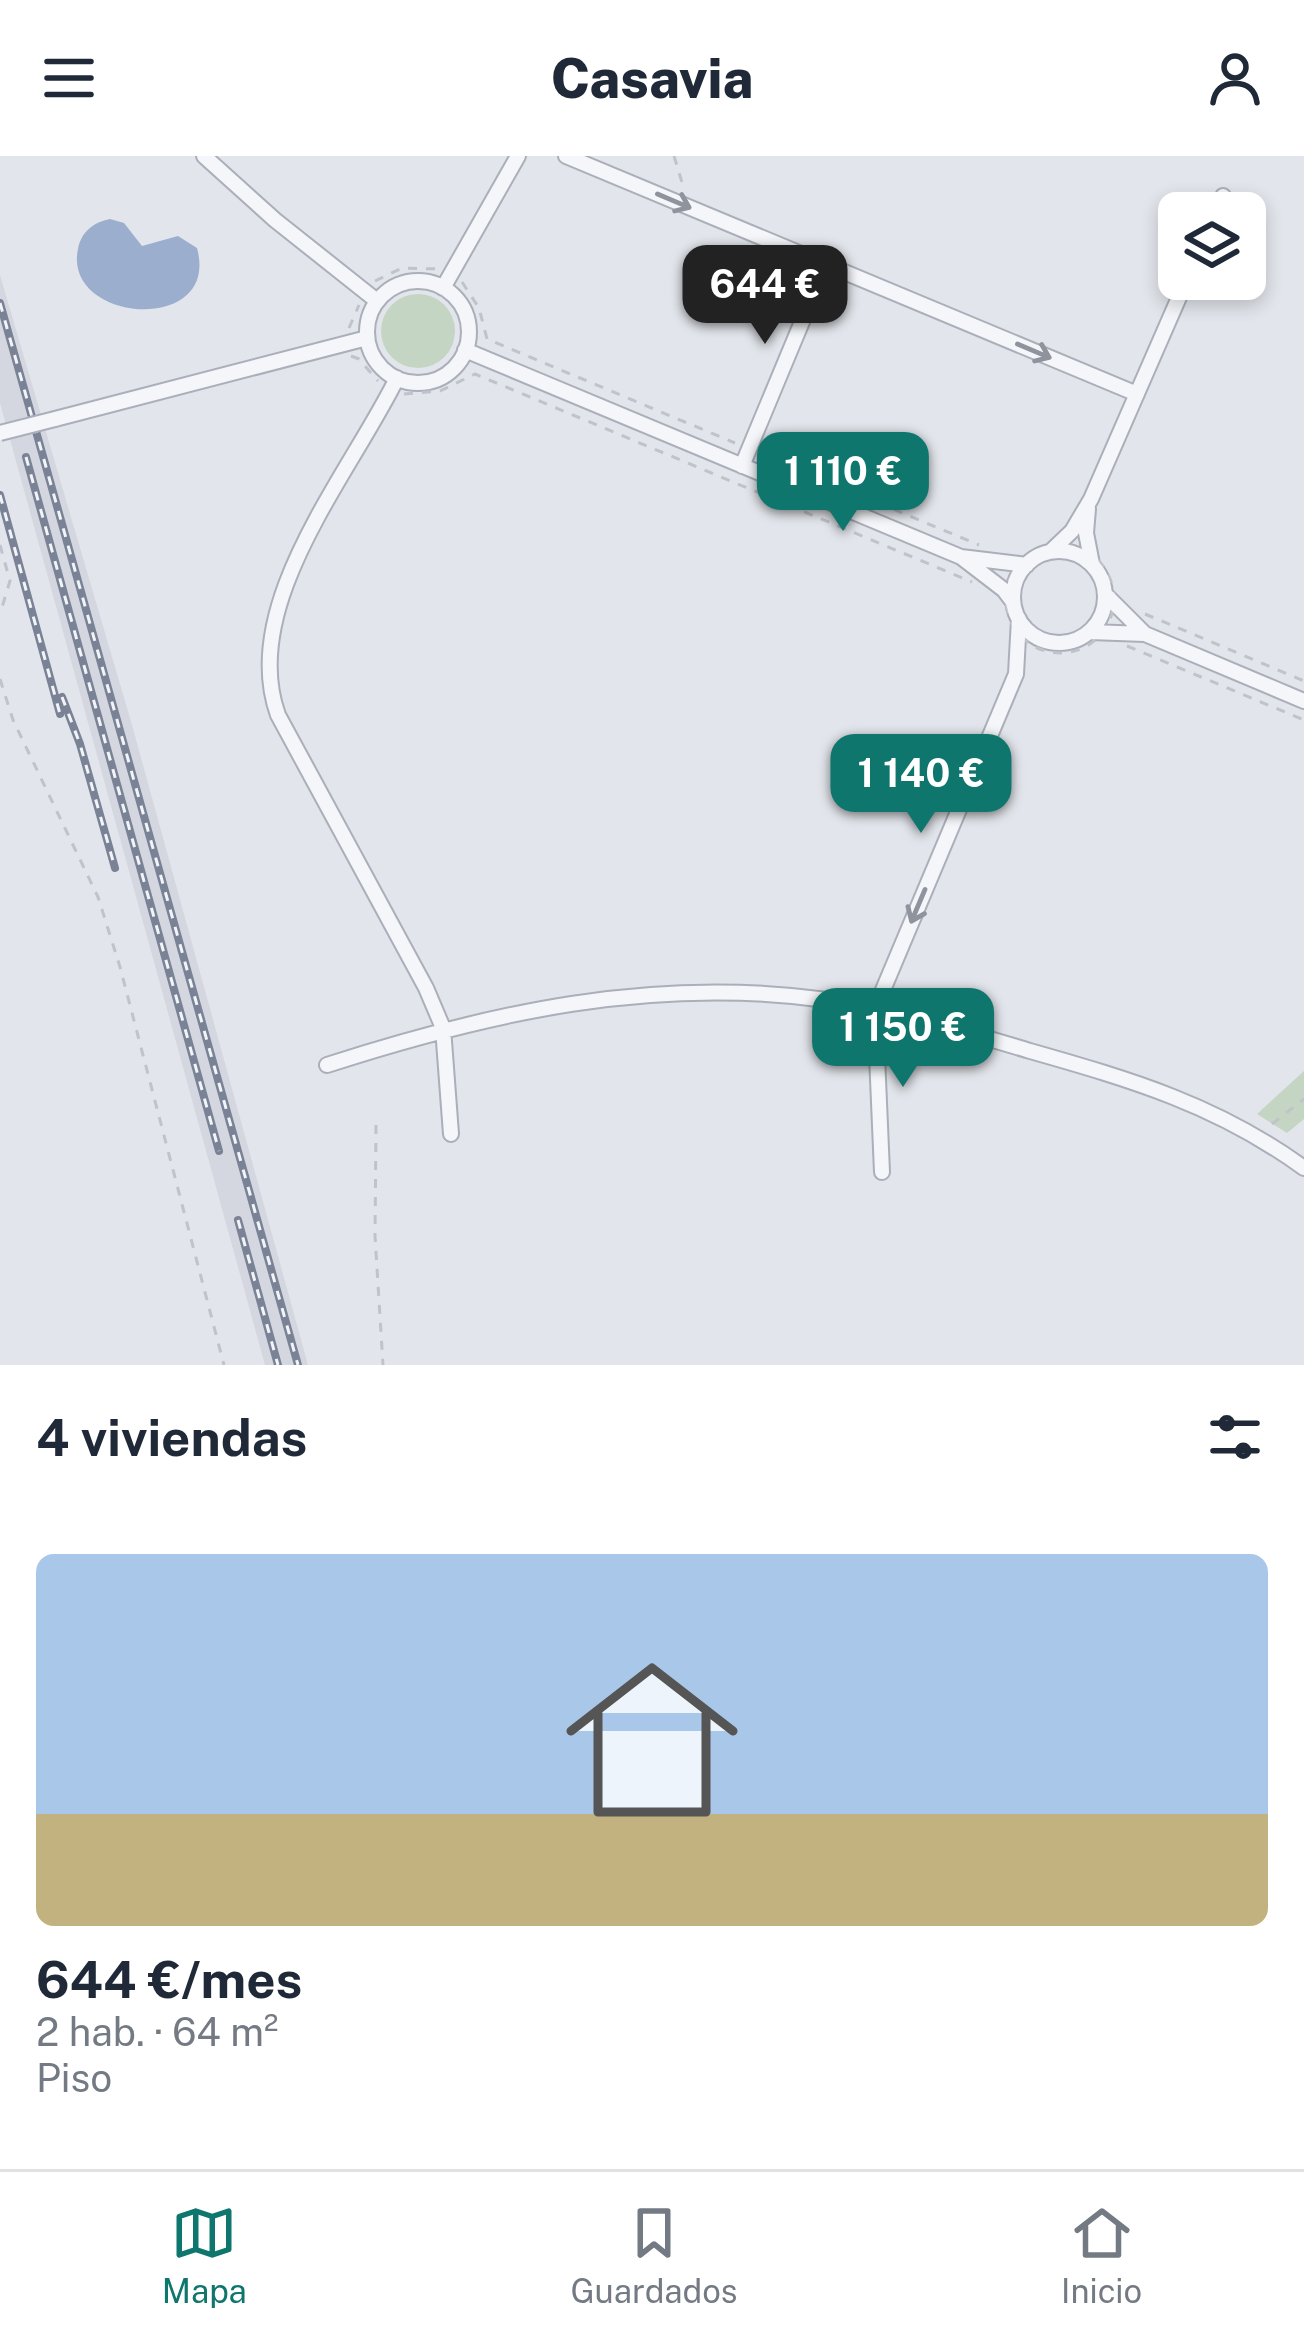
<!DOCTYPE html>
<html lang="es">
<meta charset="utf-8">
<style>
:root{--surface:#fff;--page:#f6f6f7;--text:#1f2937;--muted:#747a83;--line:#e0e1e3;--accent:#0f766e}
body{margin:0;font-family:"Public Sans",sans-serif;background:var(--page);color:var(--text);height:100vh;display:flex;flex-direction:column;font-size:45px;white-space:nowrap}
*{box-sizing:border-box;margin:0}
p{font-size:39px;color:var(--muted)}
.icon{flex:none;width:66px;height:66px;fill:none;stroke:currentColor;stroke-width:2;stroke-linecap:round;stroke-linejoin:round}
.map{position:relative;height:1209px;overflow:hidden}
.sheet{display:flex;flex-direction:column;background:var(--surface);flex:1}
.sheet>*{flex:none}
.tools{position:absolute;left:1158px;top:36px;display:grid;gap:24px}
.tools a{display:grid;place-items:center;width:108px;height:108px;border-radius:18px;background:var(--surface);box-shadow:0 6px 18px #0003;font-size:60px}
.price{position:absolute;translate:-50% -102px;padding:0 27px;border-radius:24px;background:var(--accent);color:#fff;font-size:39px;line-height:78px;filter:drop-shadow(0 3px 6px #0008)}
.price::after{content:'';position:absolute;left:50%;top:72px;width:36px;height:27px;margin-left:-18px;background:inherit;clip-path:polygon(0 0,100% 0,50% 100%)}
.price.selected{background:#222;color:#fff}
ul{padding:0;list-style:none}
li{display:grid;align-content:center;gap:24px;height:636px;padding:0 36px}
li span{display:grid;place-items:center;height:372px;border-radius:18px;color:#555}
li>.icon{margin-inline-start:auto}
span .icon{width:216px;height:216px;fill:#fffc;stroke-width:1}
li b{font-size:51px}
h2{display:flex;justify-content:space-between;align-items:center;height:144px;padding:0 36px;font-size:51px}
header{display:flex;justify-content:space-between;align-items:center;height:156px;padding:0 36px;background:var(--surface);font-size:54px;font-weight:800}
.menu{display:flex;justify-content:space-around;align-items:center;height:168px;border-top:3px solid var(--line);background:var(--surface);font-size:33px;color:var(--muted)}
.menu a{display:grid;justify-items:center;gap:6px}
.menu .selected{color:var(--accent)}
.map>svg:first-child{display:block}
.built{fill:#d4d7e0}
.green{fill:#c5d5c3}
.water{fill:#9baecd}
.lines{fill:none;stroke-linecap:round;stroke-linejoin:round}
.street-casing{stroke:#aaafb9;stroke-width:18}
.path{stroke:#c0c3ca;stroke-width:3;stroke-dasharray:9 9;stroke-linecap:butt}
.street{stroke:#f5f6f9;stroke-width:14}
.rail-casing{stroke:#7a8296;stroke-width:8}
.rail{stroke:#f2f4f8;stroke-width:3;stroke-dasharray:9;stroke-linecap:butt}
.street-bridge-casing{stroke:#aaafb9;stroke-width:18;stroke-linecap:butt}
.street-bridge{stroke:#f5f6f9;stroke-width:14}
.oneway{stroke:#8f939e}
</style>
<header><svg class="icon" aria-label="menu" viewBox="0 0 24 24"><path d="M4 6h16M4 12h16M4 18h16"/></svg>Casavia<svg class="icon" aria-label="person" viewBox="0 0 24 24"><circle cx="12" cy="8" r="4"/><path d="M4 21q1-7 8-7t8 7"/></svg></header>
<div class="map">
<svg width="1304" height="1209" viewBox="0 0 1304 1209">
<rect width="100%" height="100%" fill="#e2e5eb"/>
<path class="built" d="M 0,119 L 132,569 L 308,1209 L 265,1209 L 0,247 Z"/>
<path class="green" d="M381 175a37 37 0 1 1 74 0a37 37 0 1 1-74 0Z
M 1304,915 L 1304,963 L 1287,977 L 1257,958 Z"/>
<path class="water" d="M 110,63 L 124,67 L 142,90 L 178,80 L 197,92 C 221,180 62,167 78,93 C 81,76 94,66 110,63 Z"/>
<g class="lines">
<defs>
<path id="street" d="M 204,0 L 275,64 L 377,145
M 566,0 L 1137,238
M 1215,57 L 1223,40
M367 176a51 51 0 1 1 102 0a51 51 0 1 1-102 0Z
M 443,132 L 518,0
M 465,194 L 961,401 L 1004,434 L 1013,446
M 397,222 C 350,318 238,449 278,559 L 426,832 L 443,872 L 451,978
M 55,263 L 367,182
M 742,310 L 826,108
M 1088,353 L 1086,377 L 1092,408
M1013 441a46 46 0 1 1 92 0a46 46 0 1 1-92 0Z
M 1050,396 L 1072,375 L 1091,343 L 1187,123
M 961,401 L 1027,409
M 1106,439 L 1145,478
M 1090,476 L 1145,478 L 1304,545
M 327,909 C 491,856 654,820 827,844 C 896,854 963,875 1030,895 C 1132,924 1217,949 1304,1012
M 882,1016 L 875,853 L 1016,518 L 1019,463"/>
</defs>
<use href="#street" class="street-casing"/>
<path class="path" d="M 674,0 L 684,33
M 375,125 L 402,112 L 440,113
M 462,126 L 479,152 L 487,183 L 735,287
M 349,172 L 359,149
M 351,200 L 359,203 L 378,225
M 404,238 L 440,235 L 475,218 L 972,426
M 761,298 L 979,389
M1006 443a54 54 0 1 1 108 0a54 54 0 1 1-108 0Z
M 0,389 L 10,425 L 0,458
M 1145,458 L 1304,525
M 1127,490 L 1304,564
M 0,523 L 13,564 L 98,741 L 120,811 L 224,1209
M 1272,968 L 1304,943
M 376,969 L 375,1080 L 383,1209"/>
<use href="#street" class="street"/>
<defs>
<path id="rail" d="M 0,147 L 298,1209
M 26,301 L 219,995
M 0,339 L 60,558
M 62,541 L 80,588 L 115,712
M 238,1064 L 278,1209"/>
</defs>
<use href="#rail" class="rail-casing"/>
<use href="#rail" class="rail"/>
<defs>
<path id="street-bridge" d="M 0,277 L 55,263"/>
</defs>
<use href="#street-bridge" class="street-bridge-casing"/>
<use href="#street-bridge" class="street-bridge"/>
</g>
<defs><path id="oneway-shaft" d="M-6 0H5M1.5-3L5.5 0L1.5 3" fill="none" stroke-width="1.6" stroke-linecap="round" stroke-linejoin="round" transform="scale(3)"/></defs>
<g class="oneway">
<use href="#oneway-shaft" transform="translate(674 45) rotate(23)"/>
<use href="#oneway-shaft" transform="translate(1034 195) rotate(23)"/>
<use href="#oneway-shaft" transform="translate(918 750) rotate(113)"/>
</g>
</svg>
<div class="tools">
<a><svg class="icon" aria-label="layers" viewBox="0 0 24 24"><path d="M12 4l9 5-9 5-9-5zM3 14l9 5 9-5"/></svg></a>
</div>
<b class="price selected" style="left:765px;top:191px">644 €</b>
<b class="price" style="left:843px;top:378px">1 110 €</b>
<b class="price" style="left:921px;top:680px">1 140 €</b>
<b class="price" style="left:903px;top:934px">1 150 €</b>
</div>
<section class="sheet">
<h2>4 viviendas<svg class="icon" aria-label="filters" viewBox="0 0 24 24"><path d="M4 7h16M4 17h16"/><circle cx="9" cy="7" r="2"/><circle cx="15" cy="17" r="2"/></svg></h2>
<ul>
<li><span style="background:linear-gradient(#a9c7e8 70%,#c2b280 0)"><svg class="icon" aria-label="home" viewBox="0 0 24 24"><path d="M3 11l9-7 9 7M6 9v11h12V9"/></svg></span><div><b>644 €/mes</b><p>2 hab. · 64 m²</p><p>Piso</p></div></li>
</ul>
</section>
<nav class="menu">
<a class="selected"><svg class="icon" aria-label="map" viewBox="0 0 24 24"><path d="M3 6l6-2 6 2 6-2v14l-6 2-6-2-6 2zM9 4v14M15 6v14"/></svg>Mapa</a>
<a><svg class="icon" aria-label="saved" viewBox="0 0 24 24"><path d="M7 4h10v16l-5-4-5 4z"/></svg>Guardados</a>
<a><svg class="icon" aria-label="home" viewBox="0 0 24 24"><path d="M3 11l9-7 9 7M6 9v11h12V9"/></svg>Inicio</a>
</nav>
